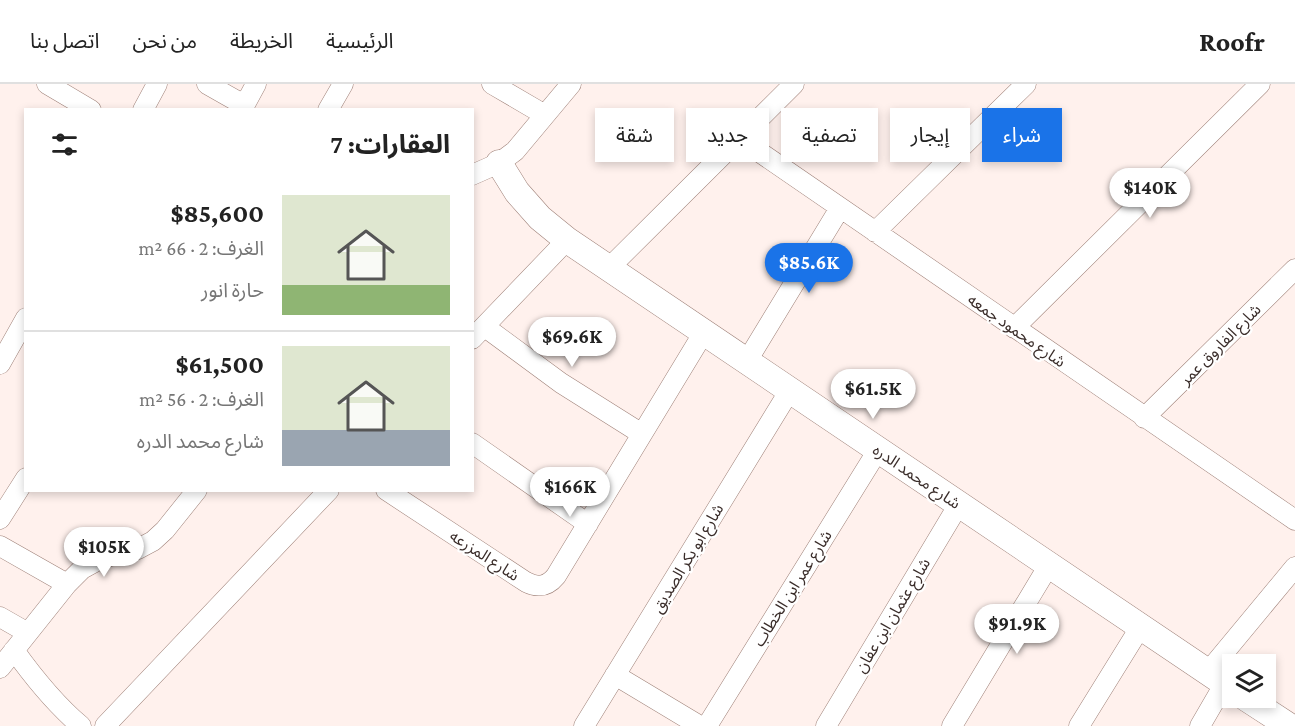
<!DOCTYPE html>
<html lang="ar">
<meta charset="utf-8">
<style>
:root{--surface:#fff;--page:#f6f6f6;--text:#222;--muted:#767676;--line:#e0e0e0;--accent:#1a73e8}
body{margin:0;font-family:"Crimson Pro","Noto Sans Arabic",serif;background:var(--page);color:var(--text);direction:rtl;height:100vh;display:flex;flex-direction:column;font-size:22px;white-space:nowrap}
*{box-sizing:border-box;margin:0}
p{font-size:20px;color:var(--muted)}
.icon{flex:none;width:33px;height:33px;fill:none;stroke:currentColor;stroke-width:2;stroke-linecap:round;stroke-linejoin:round}
.map{position:relative;flex:1;overflow:hidden;direction:ltr}
.drawer{position:absolute;left:24px;top:24px;width:450px;height:384px;display:flex;flex-direction:column;background:var(--surface);border-radius:0px;box-shadow:0 3px 9px #0003;direction:rtl}
.drawer>*{flex:none}
.hud{position:absolute;left:492px;top:24px;width:570px;height:54px;direction:rtl;display:flex;gap:12px}
.controls{position:absolute;left:1222px;top:570px;display:grid;gap:12px}
.controls a{display:grid;place-items:center;width:54px;height:54px;border-radius:0px;background:var(--surface);box-shadow:0 3px 9px #0003;font-size:30px}
.price{position:absolute;translate:-50% -51px;padding:0 14px;border-radius:21px;background:#fff;color:#222;font-size:20px;line-height:39px;filter:drop-shadow(0 2px 3px #0008)}
.price::after{content:'';position:absolute;left:50%;top:36px;width:18px;height:14px;margin-left:-9px;background:inherit;clip-path:polygon(0 0,100% 0,50% 100%)}
.price.selected{background:var(--accent);color:#fff}
ul{padding:0;list-style:none}
li{display:flex;align-items:center;gap:18px;height:150px;padding:0 24px}
li+li{border-top:2px solid var(--line)}
li span{display:grid;place-items:center;flex:none;width:168px;height:120px;border-radius:0px;color:#555}
li>.icon{margin-inline-start:auto}
span .icon{width:72px;height:72px;fill:#fffc;stroke-width:1}
li b{font-size:26px}
h2{display:flex;justify-content:space-between;align-items:center;height:72px;padding:0 24px;font-size:26px}
.tag{padding:0 21px;border-radius:0px;background:var(--surface);box-shadow:0 3px 9px #0003;font-size:21px;line-height:54px}
.tag.selected{background:var(--accent);color:#fff}
header{display:flex;align-items:center;gap:36px;box-sizing:border-box;height:84px;padding:0 30px;background:var(--surface);border-bottom:2px solid var(--line)}
header strong{font-size:28px}
nav{display:flex;gap:33px;margin-inline-start:auto;font-size:21px}
.map>svg:first-child{display:block}
.lines{fill:none;stroke-linecap:round;stroke-linejoin:round}
.minor-casing{stroke:#9e8078;stroke-width:21}
.tertiary-casing{stroke:#9e8078;stroke-width:27}
.minor{stroke:#fff;stroke-width:20}
.tertiary{stroke:#fff;stroke-width:26}
.labels{text-anchor:middle;stroke-width:4.5;stroke-linejoin:round;paint-order:stroke}
.street-label{font-size:16px;fill:#3a2d2a;stroke:#fff}
</style>
<header>
<strong>Roofr</strong>
<nav><a>الرئيسية</a><a>الخريطة</a><a>من نحن</a><a>اتصل بنا</a></nav>
</header>
<div class="map">
<svg width="1295" height="642" viewBox="0 0 1295 642">
<rect width="100%" height="100%" fill="#fff1ed"/>
<g class="lines">
<defs>
<path id="minor" d="M 47,0 L 91,26
M 207,0 L 244,21
M 492,0 L 545,31
M 143,26 L 157,0
M 242,26 L 256,0
M 328,26 L 343,0
M 739,54 L 1295,436
M 472,91 L 499,79 L 515,67 L 571,0
M 875,148 L 1026,0
M 609,184 L 794,0
M 485,243 L 561,299 L 642,350
M 1014,244 L 1260,0
M 472,255 L 567,156
M 747,277 L 840,124
M 0,280 L 26,234
M 1144,334 L 1295,185
M 472,359 L 588,440
M 386,406 L 526,498 C 538,504 547,503 556,492 L 704,248
M 0,435 L 26,394
M 0,462 L 67,500
M 0,533 L 28,549
M 14,566 C 34,594 55,620 81,642
M 0,584 L 67,500 L 82,485 L 102,474 L 138,465 L 153,457 L 165,446 L 197,406
M 1208,588 L 1295,483
M 615,591 L 700,642
M 105,642 L 329,406
M 584,642 L 790,306
M 707,642 L 878,366
M 826,642 L 959,420
M 952,642 L 1049,481
M 1079,642 L 1141,542
M 1200,642 L 1225,599"/>
<path id="tertiary" d="M 499,79 L 517,108 L 540,134 L 567,156 L 1233,605
M 1246,614 L 1289,642"/>
</defs>
<use href="#minor" class="minor-casing"/>
<use href="#tertiary" class="tertiary-casing"/>
<use href="#minor" class="minor"/>
<use href="#tertiary" class="tertiary"/>
</g>
<g class="labels">
<g class="street-label">
<text transform="translate(1017 246) rotate(35)" y="6">شارع محمود جمعه</text>
<text transform="translate(1220 260) rotate(-45)" y="6">شارع الفاروق عمر</text>
<text transform="translate(917 392) rotate(34)" y="6">شارع محمد الدره</text>
<text transform="translate(485 471) rotate(33)" y="6">شارع المزرعه</text>
<text transform="translate(687 474) rotate(-59)" y="6">شارع ابو بكر الصديق</text>
<text transform="translate(792 504) rotate(-58)" y="6">شارع عمر ابن الخطاب</text>
<text transform="translate(892 531) rotate(-59)" y="6">شارع عثمان ابن عفان</text>
</g>
</g>
</svg>
<div class="controls">
<a><svg class="icon" aria-label="layers" viewBox="0 0 24 24"><path d="M12 4l9 5-9 5-9-5zM3 14l9 5 9-5"/></svg></a>
</div>
<b class="price" style="left:1150px;top:135px">$140K</b>
<b class="price selected" style="left:809px;top:210px">$85.6K</b>
<b class="price" style="left:572px;top:284px">$69.6K</b>
<b class="price" style="left:873px;top:336px">$61.5K</b>
<b class="price" style="left:570px;top:434px">$166K</b>
<b class="price" style="left:104px;top:494px">$105K</b>
<b class="price" style="left:1017px;top:571px">$91.9K</b>
<div class="hud">
<a class="tag selected">شراء</a>
<a class="tag">إيجار</a>
<a class="tag">تصفية</a>
<a class="tag">جديد</a>
<a class="tag">شقة</a>
</div>
<section class="drawer">
<h2>العقارات: 7<svg class="icon" aria-label="filters" viewBox="0 0 24 24"><path d="M4 7h16M4 17h16"/><circle cx="9" cy="7" r="2"/><circle cx="15" cy="17" r="2"/></svg></h2>
<ul>
<li><span style="background:linear-gradient(#dfe7d0 75%,#8fb573 0)"><svg class="icon" aria-label="home" viewBox="0 0 24 24"><path d="M3 11l9-7 9 7M6 9v11h12V9"/></svg></span><div><b>$85,600</b><p>الغرف: 2 · 66 m²</p><p>حارة انور</p></div></li>
<li><span style="background:linear-gradient(#dfe7d0 70%,#9aa5b1 0)"><svg class="icon" aria-label="home" viewBox="0 0 24 24"><path d="M3 11l9-7 9 7M6 9v11h12V9"/></svg></span><div><b>$61,500</b><p>الغرف: 2 · 56 m²</p><p>شارع محمد الدره</p></div></li>
</ul>
</section>
</div>
